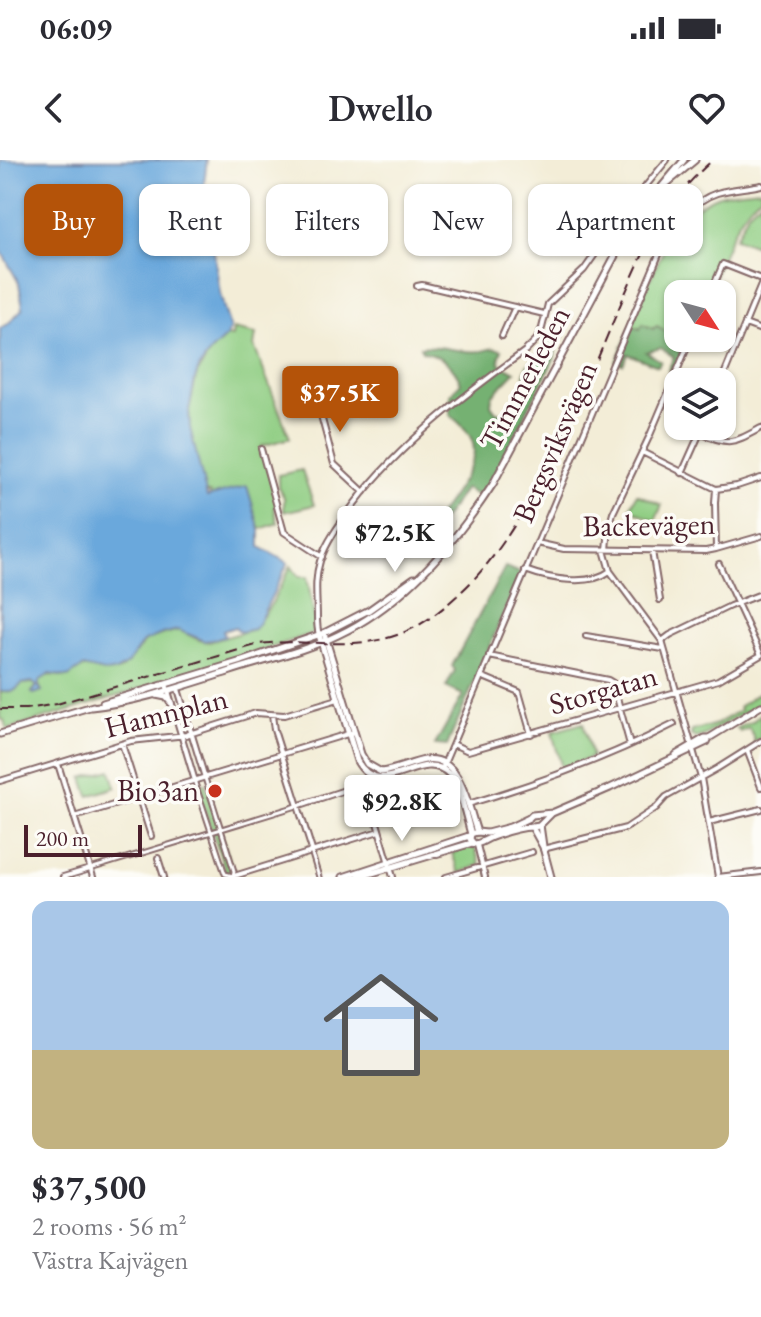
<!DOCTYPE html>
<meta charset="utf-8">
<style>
:root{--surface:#fff;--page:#f2f2f3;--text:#2b2b33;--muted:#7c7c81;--accent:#b45309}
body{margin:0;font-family:"EB Garamond",serif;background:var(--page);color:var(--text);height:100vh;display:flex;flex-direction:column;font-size:30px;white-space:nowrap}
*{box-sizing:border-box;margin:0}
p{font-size:26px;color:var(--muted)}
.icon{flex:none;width:44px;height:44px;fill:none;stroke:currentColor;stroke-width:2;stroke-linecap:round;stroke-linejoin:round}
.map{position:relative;height:717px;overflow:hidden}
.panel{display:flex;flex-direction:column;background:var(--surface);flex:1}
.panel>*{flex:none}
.top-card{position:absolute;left:24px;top:24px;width:714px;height:72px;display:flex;gap:16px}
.needle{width:52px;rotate:126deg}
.tools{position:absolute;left:664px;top:120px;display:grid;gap:16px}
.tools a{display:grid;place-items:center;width:72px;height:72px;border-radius:16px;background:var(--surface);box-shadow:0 2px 6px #0004;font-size:40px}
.scale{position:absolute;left:24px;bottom:20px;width:118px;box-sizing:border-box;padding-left:8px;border:4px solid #4a1f2b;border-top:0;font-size:22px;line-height:28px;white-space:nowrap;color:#4a1f2b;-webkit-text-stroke:6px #fdfcf7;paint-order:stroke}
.price{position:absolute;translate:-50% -68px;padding:0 18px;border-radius:8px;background:#fff;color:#222;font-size:26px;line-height:52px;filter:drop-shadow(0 2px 4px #0008)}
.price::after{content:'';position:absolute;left:50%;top:48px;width:24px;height:18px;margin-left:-12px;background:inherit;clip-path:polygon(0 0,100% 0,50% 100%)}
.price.current{background:var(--accent);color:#fff}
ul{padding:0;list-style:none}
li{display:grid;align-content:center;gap:16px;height:424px;padding:0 32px}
li span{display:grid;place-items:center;height:248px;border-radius:16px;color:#555}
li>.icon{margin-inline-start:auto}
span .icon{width:144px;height:144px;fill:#fffc;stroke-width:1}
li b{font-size:34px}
.pill{padding:0 28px;border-radius:16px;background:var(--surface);box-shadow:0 2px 6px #0004;font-size:28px;line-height:72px}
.pill.current{background:var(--accent);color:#fff}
.status{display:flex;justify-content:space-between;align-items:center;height:56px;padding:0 40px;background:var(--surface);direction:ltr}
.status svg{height:22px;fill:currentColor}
header{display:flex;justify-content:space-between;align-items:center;height:104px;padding:0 32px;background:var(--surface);font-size:36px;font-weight:600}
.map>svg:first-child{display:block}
.green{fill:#91ce84;stroke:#6e7658;stroke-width:2}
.forest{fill:#74b172;stroke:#5f684e;stroke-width:2}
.water{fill:#6aa8dc;stroke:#5a6484;stroke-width:2}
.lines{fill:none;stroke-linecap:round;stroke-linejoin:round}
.pedestrian-casing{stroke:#856767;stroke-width:7}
.minor-casing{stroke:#856767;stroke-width:8}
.tertiary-casing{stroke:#856767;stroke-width:9}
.secondary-casing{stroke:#856767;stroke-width:9}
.pedestrian{stroke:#fff;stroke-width:3}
.minor{stroke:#fff;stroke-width:4}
.tertiary{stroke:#fff;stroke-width:5}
.secondary{stroke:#fff;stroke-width:5}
.rail{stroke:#4a1f2b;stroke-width:2;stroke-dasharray:12 6;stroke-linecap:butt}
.poi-dot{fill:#c8321e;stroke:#fdfcf7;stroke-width:3}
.labels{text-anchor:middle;stroke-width:7;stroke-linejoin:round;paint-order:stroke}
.street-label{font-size:30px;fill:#4a1f2b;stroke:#fdfcf7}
.poi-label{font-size:30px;fill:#4a1f2b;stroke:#fdfcf7;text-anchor:end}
</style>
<div class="status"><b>06:09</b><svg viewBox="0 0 49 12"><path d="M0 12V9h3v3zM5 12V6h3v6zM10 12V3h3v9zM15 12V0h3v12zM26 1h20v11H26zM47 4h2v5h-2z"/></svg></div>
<header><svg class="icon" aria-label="back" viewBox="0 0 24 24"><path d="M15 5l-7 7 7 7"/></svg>Dwello<svg class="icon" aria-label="heart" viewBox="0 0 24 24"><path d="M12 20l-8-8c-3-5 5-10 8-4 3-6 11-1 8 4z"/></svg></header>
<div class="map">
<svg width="761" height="717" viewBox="0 0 761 717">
<rect width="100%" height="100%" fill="#fdfcf7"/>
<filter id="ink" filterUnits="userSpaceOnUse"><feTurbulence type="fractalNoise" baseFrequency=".0125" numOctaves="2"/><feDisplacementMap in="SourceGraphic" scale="16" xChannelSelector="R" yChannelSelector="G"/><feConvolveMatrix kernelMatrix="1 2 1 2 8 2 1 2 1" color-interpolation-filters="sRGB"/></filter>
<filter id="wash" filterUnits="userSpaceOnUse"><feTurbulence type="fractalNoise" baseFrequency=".006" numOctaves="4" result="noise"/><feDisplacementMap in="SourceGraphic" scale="32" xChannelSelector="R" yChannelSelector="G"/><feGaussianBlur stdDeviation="1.8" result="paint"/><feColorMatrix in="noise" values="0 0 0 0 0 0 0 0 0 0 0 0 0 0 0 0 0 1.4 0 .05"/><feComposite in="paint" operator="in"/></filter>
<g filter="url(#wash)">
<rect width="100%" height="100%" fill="#f3edd7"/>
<path class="green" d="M 761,29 L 761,36 C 736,51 719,107 707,134 L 678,134 L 678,174 L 670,174 L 657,166 C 649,172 640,169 631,166 C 649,124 668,59 712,38 C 727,31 745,31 761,29 Z
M 761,40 L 761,88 L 735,78 L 749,51 Z
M 233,169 L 256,174 L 254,186 L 290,278 L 262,286 L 278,345 L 274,347 L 278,363 L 258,370 L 211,338 L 210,333 L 205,333 L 190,268 L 189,250 L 197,214 L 211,191 L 227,176 L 232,177 Z
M 302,310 L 314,345 L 284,352 L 284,337 L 278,327 L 278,315 Z
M 637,334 L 662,345 L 655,361 L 630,349 Z
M 291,406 L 299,417 L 307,417 L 317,471 L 311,474 C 210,509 108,538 7,570 L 4,560 L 0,559 L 0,532 L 14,531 L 22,524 L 34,523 L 37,526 L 32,532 L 34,534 L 42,531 L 38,523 C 47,511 55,516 68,517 C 72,514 75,511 79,509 C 86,505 106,513 120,510 L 147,479 L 179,470 L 199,480 L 209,482 L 254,469 L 272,443 Z
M 761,531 L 761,543 L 703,576 L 696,578 L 691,575 L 692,571 L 717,564 L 740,550 L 739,547 Z
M 761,554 L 761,578 L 754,582 L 754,577 L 749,568 L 740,572 L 737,568 L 752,562 Z
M 583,563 L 592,597 L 562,609 L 552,572 Z
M 111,610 L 116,627 L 89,636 L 83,618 Z
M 388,622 L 393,636 L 377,640 L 373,635 L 376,626 Z
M 205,623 L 233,711 L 226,713 L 197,626 Z
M 398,637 L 405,657 L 392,661 L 392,665 L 390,666 L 384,648 L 396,644 L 394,638 Z
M 468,687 L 475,688 L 480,705 L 459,713 L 452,693 Z"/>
<path class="forest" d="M 643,164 L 653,169 L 657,166 L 670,174 L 678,174 L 678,178 L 682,178 L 679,183 L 680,198 L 674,211 L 668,210 L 674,197 L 661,188 L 646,192 L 661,201 L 658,206 L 628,194 L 623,204 L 616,202 L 631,166 L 640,169 Z
M 559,171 L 564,175 L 556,186 L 555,197 L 500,304 L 482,334 L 476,335 L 465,328 L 432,376 L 426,371 C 438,356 474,310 474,291 C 474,275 461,264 450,255 L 450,235 L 461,223 C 454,204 441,196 422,191 L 420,187 C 440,184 461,194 482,191 C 491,189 492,187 502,190 L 499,199 L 500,204 L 515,212 L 492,236 L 491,245 L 496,252 L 507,254 L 518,230 L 525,225 L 527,219 L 524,215 L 527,206 Z
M 505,407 L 521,413 L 447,586 L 435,585 L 463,535 L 446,527 L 455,510 L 452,506 Z"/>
<path class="water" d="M 0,0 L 207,0 L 204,23 L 208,34 L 212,78 L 220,134 L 230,169 L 227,176 L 211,191 L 199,208 L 195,219 L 189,250 L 190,268 L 207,337 L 247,326 L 260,370 L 260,387 L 288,403 L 258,464 L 254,469 L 240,472 L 235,467 L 223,471 L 225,477 L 205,481 L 178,470 L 162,474 L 143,482 L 127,504 L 116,511 L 104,512 L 83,507 L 68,517 L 50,514 L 39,521 L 39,527 L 42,531 L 34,534 L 32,533 L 37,526 L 32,522 L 22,524 L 14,531 L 0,531 L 0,168 L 8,164 L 23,148 L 19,123 L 0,89 Z"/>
</g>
<g filter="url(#ink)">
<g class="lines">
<defs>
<path id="pedestrian" d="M 205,618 L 234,711 L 233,716
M 195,623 L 225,714 L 233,716
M 311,691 L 319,717
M 90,709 L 297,646"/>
<path id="minor" d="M 417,126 L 422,125 L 544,154
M 710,134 L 723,104 L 761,119
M 745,164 L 761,170
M 502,176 L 515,147
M 311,218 L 334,304 L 364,332
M 721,222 L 761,125
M 700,273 C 730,286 733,283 761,268
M 261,289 L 284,372 L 322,397
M 642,292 L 716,329 L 737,326 L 761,318
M 682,313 L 703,266
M 716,329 L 715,343 L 716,389
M 537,383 L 564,389 L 706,391 L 716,389 L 761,376
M 604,390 L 610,411 L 662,481 L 701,618 L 718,717
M 607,390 L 609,368 L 613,353 L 650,275 L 691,178
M 652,391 L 660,440
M 719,404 L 761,495
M 525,410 C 549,419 589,427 610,411
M 319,475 C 317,468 317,464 317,457 C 317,438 314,420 320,401 C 327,380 342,361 355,343 C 402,282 463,236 525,191 L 537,179 L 542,168 L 548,144 L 584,110 L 627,49 L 667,0
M 586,476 L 663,489
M 662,481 L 670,475 L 730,446 L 761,434
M 489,496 L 608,520 L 613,523 L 630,585
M 481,516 L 519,532 L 531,574
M 166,524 L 195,621
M 178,529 L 205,618
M 272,555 L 274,570 L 312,690
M 122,584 L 151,676
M 453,584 L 468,591 L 718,520 L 761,495
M 747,590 L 761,627
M 58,604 L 93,717
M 442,609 L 663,85 C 677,64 692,41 717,33 C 731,29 747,28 761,25
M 371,615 L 368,628 L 370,639 L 393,717
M 0,621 L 131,581 L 186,575 L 256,553 L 284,555 L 338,539
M 468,644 C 539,623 608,598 674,564
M 297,646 L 354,627
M 74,657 L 351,573
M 709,662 L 761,649
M 477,685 L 485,717
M 543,689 L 626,668 L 656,648 L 666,637 L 718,608 L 761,581
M 158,698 L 164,717
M 63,717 L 90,709
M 231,717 L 379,671
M 446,717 L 532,692
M 718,717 L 761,712"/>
<path id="tertiary" d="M 324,473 L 361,594 L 367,604 L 381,612 C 396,610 410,603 425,600 C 461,594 468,647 477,672
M 319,475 L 357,601 C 381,644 421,586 449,614 C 460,625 466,658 471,674"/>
<path id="secondary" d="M 665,25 L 695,0
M 156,535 L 166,537 L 171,543
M 103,543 L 242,501 L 324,473 L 369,450 L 414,418
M 91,547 C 138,542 183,526 228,512 C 264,500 303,492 338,475 C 404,444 454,384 493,324 L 624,79 L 639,54 L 684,0
M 0,574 L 93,546
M 676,595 L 705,578 L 708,578
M 540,665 L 543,686
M 532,667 C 519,667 505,672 492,677 C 484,680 481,684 474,684 L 470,679 L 471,674 L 477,672 L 487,673 L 510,667 L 529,658 L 532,655 L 552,653 L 610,628 L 707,582 L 709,578 L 761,546
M 532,667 L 543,687 L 551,717
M 533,667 L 539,666 L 552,653
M 343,717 L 469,676
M 359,717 L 472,683"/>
</defs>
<use href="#pedestrian" class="pedestrian-casing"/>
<use href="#minor" class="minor-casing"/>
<use href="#tertiary" class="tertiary-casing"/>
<use href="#secondary" class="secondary-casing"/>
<use href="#pedestrian" class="pedestrian"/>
<use href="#minor" class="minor"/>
<use href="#tertiary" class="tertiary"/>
<use href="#secondary" class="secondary"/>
<path class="rail" d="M 0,549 L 26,549 L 57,544 L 259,484 C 305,478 352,491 397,475 C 423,466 443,449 462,431 C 492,403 513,369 533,334 C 563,280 587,225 610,169 C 637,106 660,44 713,0"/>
</g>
</g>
<circle class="poi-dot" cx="215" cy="631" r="8"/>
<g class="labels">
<g class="street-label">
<text transform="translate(525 218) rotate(-62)" y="10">Timmerleden</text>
<text transform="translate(555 282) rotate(-67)" y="10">Bergsviksvägen</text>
<text transform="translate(649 365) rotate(-1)" y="10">Backevägen</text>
<text transform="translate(603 530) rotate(-16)" y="10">Storgatan</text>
<text transform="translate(166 553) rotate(-14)" y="10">Hamnplan</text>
</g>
<g class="poi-label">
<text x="199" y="641">Bio3an</text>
</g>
</g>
</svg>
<div class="tools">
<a><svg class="needle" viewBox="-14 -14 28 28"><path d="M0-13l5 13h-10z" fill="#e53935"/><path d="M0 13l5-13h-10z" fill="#7c7c81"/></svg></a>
<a><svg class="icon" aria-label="layers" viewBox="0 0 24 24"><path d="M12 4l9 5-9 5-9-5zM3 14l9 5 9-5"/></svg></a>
</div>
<div class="scale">200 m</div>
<b class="price current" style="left:340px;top:274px">$37.5K</b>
<b class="price" style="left:395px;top:414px">$72.5K</b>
<b class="price" style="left:402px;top:683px">$92.8K</b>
<div class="top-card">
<a class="pill current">Buy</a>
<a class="pill">Rent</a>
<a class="pill">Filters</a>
<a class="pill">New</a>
<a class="pill">Apartment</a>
</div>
</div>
<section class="panel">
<ul>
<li><span style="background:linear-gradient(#a9c7e8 60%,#c2b280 0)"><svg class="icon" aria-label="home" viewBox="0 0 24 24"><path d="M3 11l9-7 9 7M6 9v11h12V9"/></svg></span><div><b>$37,500</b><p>2 rooms · 56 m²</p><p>Västra Kajvägen</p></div></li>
</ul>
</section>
